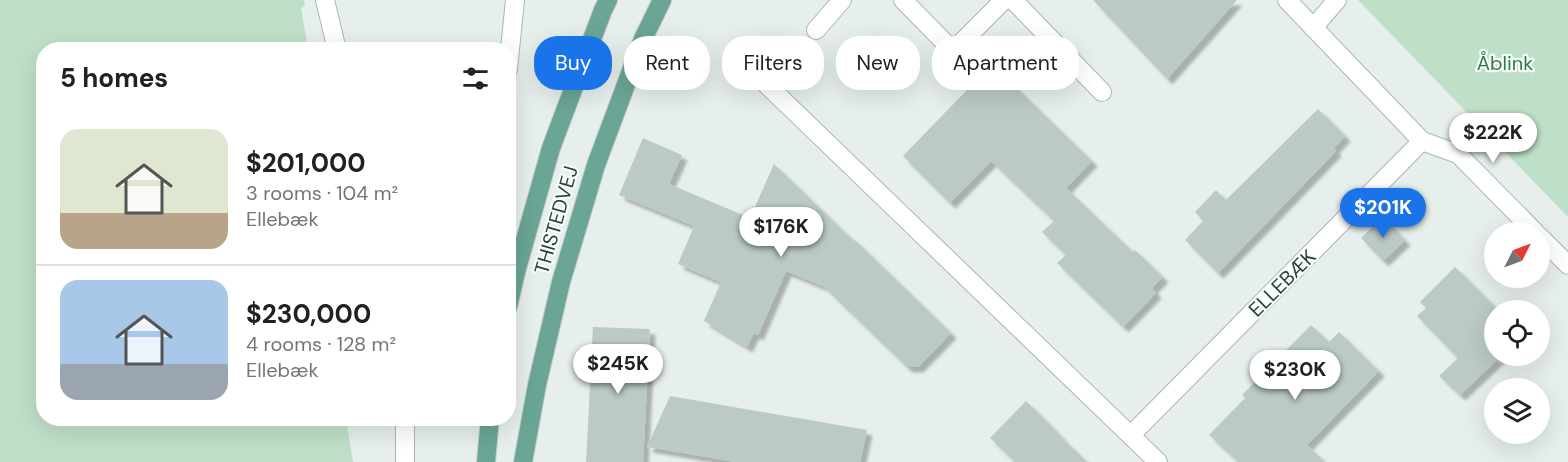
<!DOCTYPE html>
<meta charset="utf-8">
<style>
:root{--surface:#fff;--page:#f6f6f6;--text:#202124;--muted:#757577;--line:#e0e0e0;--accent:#1a73e8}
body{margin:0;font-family:"DM Sans",sans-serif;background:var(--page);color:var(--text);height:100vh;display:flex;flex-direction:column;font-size:22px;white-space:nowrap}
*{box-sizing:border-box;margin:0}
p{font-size:20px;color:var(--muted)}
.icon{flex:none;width:33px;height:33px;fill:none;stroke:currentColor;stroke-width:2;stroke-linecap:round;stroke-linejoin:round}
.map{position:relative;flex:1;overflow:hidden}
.drawer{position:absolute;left:36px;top:42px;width:480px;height:384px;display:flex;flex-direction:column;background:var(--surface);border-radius:24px;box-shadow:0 6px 24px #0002}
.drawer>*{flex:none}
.top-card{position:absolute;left:534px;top:36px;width:570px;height:54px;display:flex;gap:12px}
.needle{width:39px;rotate:48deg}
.buttons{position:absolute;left:1484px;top:222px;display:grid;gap:12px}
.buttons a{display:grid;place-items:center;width:66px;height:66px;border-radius:50%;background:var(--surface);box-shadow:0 6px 24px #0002;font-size:30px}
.price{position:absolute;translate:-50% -51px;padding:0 14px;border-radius:21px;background:#fff;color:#222;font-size:20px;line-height:39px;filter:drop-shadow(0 2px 3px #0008)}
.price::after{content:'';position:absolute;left:50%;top:36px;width:18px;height:14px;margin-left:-9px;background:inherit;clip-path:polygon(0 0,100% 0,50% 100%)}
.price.active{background:var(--accent);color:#fff}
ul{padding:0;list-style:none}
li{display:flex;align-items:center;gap:18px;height:150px;padding:0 24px}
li+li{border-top:2px solid var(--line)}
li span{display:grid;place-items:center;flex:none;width:168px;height:120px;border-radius:18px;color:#555}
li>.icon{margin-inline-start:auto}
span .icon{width:72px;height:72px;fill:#fffc;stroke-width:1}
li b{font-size:26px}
h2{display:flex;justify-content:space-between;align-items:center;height:72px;padding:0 24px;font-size:26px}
.pill{padding:0 21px;border-radius:24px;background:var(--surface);box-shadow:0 6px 24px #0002;font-size:21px;line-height:54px}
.pill.active{background:var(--accent);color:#fff}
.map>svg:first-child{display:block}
.green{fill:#bfe0c8}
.building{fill:#bbcac4;filter:url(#shadow)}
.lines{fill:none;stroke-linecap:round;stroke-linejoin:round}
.service-casing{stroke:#a8b8b2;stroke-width:20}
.minor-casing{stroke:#a8b8b2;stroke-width:20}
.primary-casing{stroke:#c2cac8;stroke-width:20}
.service{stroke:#fff;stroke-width:18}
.minor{stroke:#fff;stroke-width:18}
.primary{stroke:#6aa596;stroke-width:18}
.labels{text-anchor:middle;stroke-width:4.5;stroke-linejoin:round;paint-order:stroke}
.park-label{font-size:20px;fill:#2d7a4b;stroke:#f7fbf9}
.street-label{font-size:20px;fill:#24423a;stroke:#f7fbf9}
</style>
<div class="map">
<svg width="1568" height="462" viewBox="0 0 1568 462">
<defs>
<filter id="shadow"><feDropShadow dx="5.5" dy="5.5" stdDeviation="1.5" flood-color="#0004"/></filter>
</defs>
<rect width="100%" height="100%" fill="#e6efeb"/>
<path class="green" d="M 0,0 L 304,0 L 305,6 L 301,8 L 308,49 L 44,50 L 44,418 L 346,419 L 353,462 L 0,462 Z
M 1358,0 L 1568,0 L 1568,217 Z"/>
<path class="building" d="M 1093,0 L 1237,0 L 1167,79 Z
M 992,64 L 1092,161 L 1066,188 L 1133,252 L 1135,250 L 1163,277 L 1152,288 L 1156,293 L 1123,327 L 1057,263 L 1066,255 L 1042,232 L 1054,221 L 991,161 L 950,203 L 903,156 Z
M 1318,109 L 1345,136 L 1334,148 L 1336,151 L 1218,273 L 1185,240 L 1203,221 L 1195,212 L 1216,190 L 1226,200 Z
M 643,138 L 682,155 L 669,184 L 750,218 L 774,164 L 854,241 L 855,240 L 951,333 L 918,367 L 907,367 L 823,286 L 786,271 L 758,335 L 754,333 L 747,347 L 704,321 L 721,282 L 678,264 L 694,226 L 619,195 Z
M 1383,217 L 1405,240 L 1383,261 L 1361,238 Z
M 1455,267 L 1498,310 L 1494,310 L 1494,356 L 1501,356 L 1460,395 L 1439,376 L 1458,358 L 1417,316 L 1426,308 L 1420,302 Z
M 1311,325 L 1329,342 L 1339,332 L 1379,371 L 1307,445 L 1325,462 L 1238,462 L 1209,435 L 1245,398 L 1242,395 Z
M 593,327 L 650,329 L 643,462 L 586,462 Z
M 670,396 L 867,430 L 860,462 L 736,462 L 647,447 Z
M 1026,401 L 1060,435 L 1060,436 L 1087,462 L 1015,462 L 990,438 Z"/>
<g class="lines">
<defs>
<path id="service" d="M 325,0 L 337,50
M 903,0 L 953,51 L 1004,0
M 1013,0 L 1102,92
M 816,30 L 842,0
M 405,462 L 405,418"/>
<path id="minor" d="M 1287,0 L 1422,141 L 1458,154 L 1535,232
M 1313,28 L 1337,0
M 508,69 L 515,0
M 766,84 L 1158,462
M 1539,236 L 1568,265
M 1131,435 L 1422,141"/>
<path id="primary" d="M 508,307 L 516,272 L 551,148 L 603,10 L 608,0
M 486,462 L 490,418
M 523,462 L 537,385 L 561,282 L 596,165 L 643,39 L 662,0"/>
</defs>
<use href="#service" class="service-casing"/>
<use href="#minor" class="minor-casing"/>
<use href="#primary" class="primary-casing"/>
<use href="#service" class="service"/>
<use href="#minor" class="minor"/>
<use href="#primary" class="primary"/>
</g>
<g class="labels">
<g class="park-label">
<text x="1505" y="70">Åblink</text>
</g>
<g class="street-label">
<text transform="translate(556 220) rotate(-74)" y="7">THISTEDVEJ</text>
<text transform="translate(1282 283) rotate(-45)" y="7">ELLEBÆK</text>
</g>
</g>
</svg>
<div class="buttons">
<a><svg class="needle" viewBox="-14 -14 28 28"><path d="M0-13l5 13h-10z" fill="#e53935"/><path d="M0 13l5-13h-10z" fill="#757577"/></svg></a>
<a><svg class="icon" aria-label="locate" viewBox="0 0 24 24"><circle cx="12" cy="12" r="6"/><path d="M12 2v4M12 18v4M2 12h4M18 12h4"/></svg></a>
<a><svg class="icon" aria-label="layers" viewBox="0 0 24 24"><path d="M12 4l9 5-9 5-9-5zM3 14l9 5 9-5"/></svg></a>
</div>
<b class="price" style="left:1493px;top:164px">$222K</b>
<b class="price active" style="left:1383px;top:239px">$201K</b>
<b class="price" style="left:781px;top:258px">$176K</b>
<b class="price" style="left:618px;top:395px">$245K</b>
<b class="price" style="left:1295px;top:401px">$230K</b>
<div class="top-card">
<a class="pill active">Buy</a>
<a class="pill">Rent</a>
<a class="pill">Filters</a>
<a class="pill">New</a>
<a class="pill">Apartment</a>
</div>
<section class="drawer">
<h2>5 homes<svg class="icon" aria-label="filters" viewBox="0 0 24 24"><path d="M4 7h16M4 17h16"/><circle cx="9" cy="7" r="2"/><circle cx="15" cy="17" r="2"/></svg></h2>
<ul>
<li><span style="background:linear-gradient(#dfe7d0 70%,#b9a48a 0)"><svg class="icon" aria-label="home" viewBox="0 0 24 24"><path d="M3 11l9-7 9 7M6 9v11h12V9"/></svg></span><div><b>$201,000</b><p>3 rooms · 104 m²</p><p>Ellebæk</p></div></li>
<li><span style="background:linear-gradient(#a9c7e8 70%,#9aa5b1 0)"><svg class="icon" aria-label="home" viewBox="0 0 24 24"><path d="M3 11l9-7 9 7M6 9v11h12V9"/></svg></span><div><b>$230,000</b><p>4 rooms · 128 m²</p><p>Ellebæk</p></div></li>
</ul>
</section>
</div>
